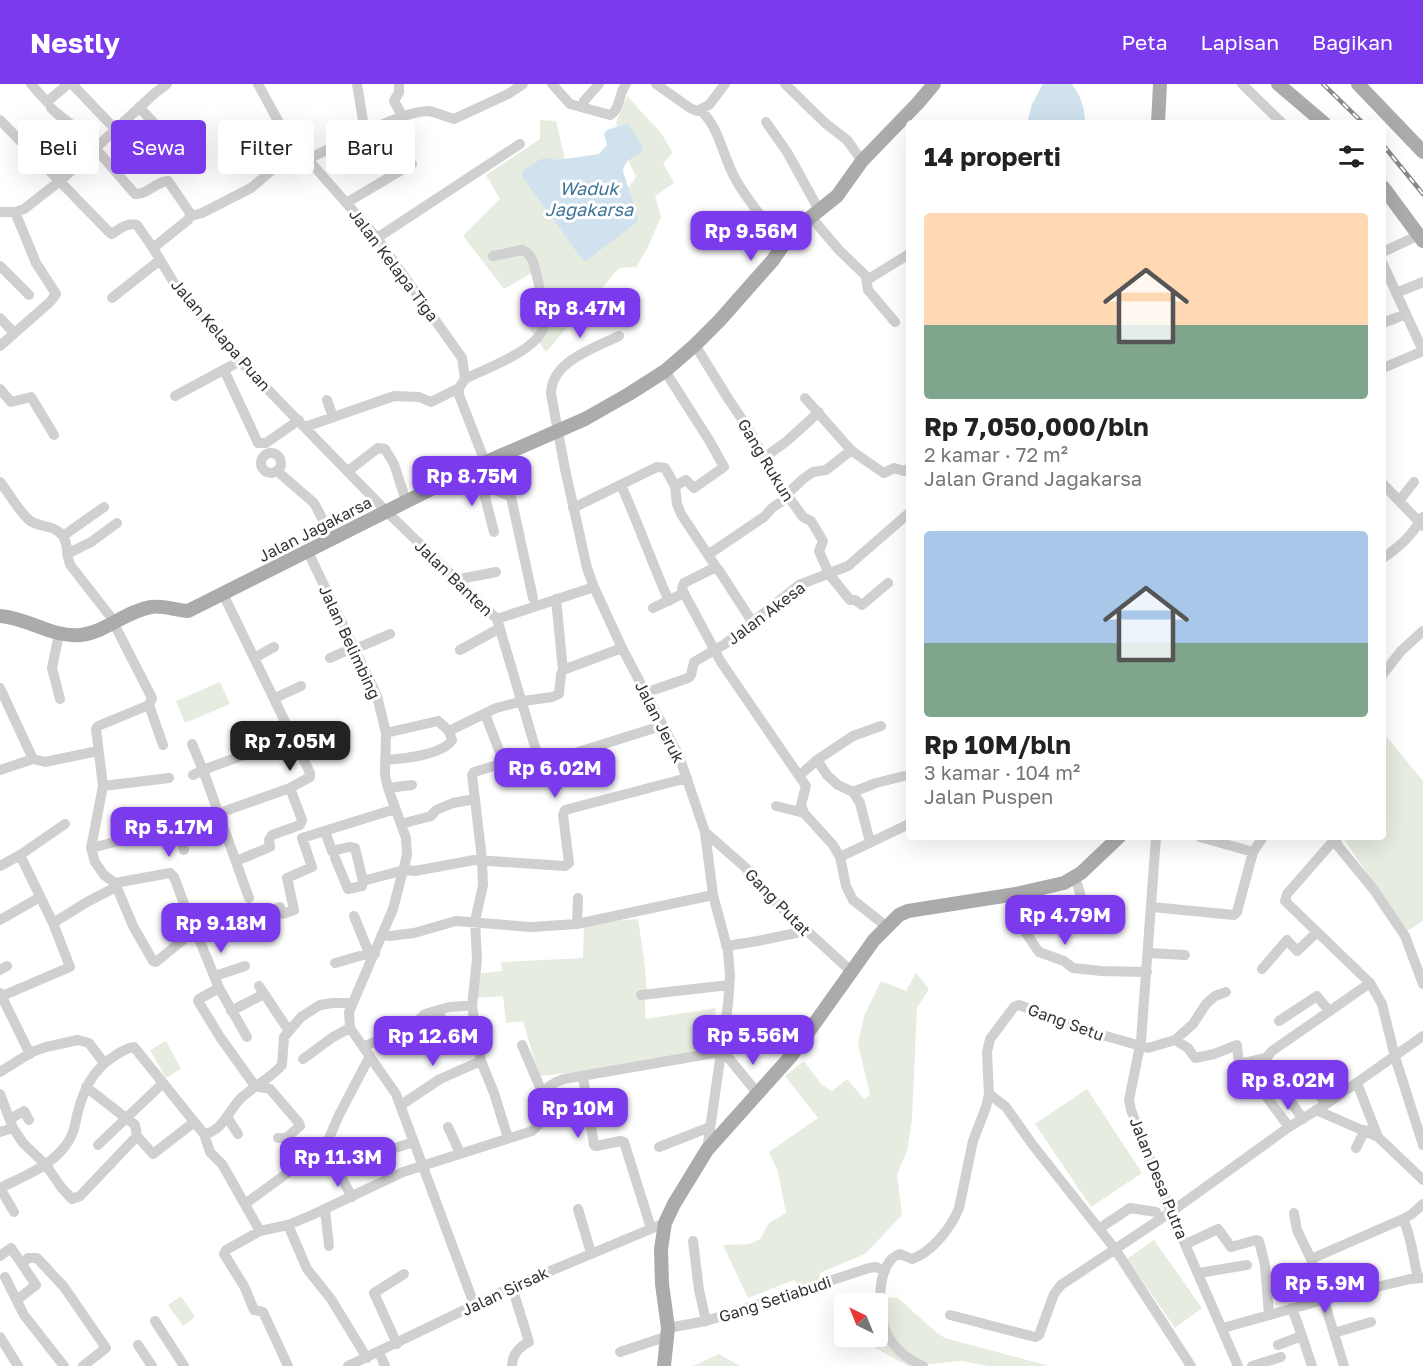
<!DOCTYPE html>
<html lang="id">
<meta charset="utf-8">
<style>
:root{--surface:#fff;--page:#f2f2f2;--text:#222;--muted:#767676;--accent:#7c3aed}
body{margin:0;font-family:"Golos Text",sans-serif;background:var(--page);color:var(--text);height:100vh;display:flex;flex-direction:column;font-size:22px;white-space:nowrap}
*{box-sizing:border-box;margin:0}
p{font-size:20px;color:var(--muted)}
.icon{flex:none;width:33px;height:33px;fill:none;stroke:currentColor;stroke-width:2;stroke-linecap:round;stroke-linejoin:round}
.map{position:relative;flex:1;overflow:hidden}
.panel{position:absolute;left:906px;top:36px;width:480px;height:720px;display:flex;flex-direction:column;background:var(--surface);border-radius:6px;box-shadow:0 6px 24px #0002}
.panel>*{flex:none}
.guide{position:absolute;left:18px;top:36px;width:570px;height:54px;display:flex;gap:12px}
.needle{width:39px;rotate:317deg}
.controls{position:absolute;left:834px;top:1209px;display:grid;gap:12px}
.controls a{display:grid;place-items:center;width:54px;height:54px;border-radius:6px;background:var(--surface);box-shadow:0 6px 24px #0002;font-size:30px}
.price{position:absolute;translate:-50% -51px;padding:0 14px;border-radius:12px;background:var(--accent);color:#fff;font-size:20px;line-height:39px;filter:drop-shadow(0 2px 3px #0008)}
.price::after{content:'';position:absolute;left:50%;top:36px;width:18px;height:14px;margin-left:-9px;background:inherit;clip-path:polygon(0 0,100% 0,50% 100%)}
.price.current{background:#222;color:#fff}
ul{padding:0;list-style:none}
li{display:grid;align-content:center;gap:12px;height:318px;padding:0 18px}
li span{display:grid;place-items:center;height:186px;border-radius:6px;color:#555}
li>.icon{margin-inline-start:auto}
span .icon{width:108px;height:108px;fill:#fffc;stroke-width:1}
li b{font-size:26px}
h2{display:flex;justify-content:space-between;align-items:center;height:72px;padding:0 18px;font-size:26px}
.chip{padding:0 21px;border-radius:6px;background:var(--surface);box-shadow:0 6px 24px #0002;font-size:21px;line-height:54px}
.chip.current{background:var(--accent);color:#fff}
header{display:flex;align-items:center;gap:36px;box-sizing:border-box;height:84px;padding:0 30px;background:var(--accent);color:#fff}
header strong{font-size:28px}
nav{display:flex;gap:33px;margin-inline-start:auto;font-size:21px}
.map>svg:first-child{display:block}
.green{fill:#e6ecdf}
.water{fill:#cfe2ee}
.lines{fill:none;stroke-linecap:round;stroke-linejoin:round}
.minor{stroke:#d0d0d0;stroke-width:10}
.major{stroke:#ababab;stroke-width:14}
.rail-casing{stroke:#888;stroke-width:4.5}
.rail{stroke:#fff;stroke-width:2;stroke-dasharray:7;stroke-linecap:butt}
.labels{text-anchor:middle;stroke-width:6;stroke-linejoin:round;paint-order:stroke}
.street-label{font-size:16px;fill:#333;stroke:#fff}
.water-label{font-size:18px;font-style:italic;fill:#3f7597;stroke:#fff}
</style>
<header>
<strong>Nestly</strong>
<nav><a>Peta</a><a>Lapisan</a><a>Bagikan</a></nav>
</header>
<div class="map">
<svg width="1423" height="1282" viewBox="0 0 1423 1282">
<rect width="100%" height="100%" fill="#fff"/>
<path class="green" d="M 627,12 L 661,49 L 673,69 L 663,79 L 674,99 L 655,112 L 661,133 L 648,163 L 636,183 L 619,184 L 546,268 L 523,235 L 552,217 L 537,186 L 504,205 L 463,152 L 500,115 L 486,91 L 540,55 L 540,36 L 556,37 L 564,71 L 565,96 L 624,109 L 636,93 L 622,63 L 616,39 Z
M 220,598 L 230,620 L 185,639 L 176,617 Z
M 1383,651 L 1385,651 L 1423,697 L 1423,837 L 1407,847 L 1342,753 L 1383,753 Z
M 638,835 C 641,856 645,877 646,897 C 647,911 643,922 646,935 L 716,924 L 712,965 L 596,986 L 539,992 L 523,937 L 506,939 L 503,912 L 478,914 L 476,890 L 502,887 L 501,878 L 583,874 L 584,839 Z
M 916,889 L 929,905 L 917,924 L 912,1036 L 907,1067 L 897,1091 L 902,1131 L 865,1170 L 820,1189 L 820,1197 L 801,1203 L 794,1196 L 748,1214 L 723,1161 L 749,1160 L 760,1155 L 769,1139 L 786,1129 L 778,1088 L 769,1068 L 818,1034 L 785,992 L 804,977 L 822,1001 L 832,1007 L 847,995 L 864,1015 L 870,1011 L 858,960 L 864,932 L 881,897 L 906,907 Z
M 166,957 L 181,985 L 166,994 L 150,966 Z
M 1087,1005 L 1142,1089 L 1091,1123 L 1035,1040 Z
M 1154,1156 L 1202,1224 L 1175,1244 L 1127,1175 Z
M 181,1212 L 195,1233 L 183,1242 L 168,1221 Z
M 881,1213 L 898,1214 L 937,1249 L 945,1254 L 1049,1282 L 989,1282 L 961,1277 L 908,1282 L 872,1262 L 868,1253 L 878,1252 L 878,1220 Z
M 719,1270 L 740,1282 L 693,1282 Z"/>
<path class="water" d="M 1043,0 L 1072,0 C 1081,13 1085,23 1085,39 L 1027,39 L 1032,20 Z
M 626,40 L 629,41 L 643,63 L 641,69 C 632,74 625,76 623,87 L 638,134 L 637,138 L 586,177 L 582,175 L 522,92 L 523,87 L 539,76 L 545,74 L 558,76 L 599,70 L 607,61 L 604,50 L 607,46 Z"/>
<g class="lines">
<path class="minor" d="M 31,0 L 47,18 L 68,0
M 72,0 L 115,45
M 258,0 L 284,48 L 377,154 L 462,274 L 465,295 L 459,304 L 459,311 L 496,406 L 511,413 L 533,514
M 357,0 L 365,49
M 399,0 L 399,8 L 394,17 L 403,33
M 552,0 L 570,20 L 610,31 C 621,25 618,10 626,0
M 656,0 L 690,24 L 697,27 L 709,21 L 725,0
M 785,0 L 825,39 L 847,56 L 862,77
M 1242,0 L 1282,39
M 584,17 L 599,0
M 139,23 L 175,62 L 193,75
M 51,24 C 66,38 83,48 98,62
M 700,26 C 720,43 722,72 736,96 C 749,119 768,140 783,162
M 0,36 L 110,149 L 112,150 C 119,145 128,138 137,141 L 153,164 L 177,204 L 240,277 L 386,427 L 497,535 L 538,673
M 766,38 L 787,68 L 819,126
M 96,65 L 135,110 C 148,111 156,97 168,97 L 190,129 L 189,135 L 153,164
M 308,75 C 334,63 402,27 428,27 C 436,28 446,33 454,35 L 508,10 L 523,0
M 346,119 L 412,80
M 0,128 L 15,128 L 24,125 L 60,97 L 155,9 L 167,0
M 191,132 L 202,129 L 251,104 L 298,64
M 811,133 L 839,166 L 866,192 L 868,206 L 895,238
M 377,154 L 520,60
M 1383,168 L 1419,151
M 1383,180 L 1423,267
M 0,182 L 29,211
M 867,196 L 909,170
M 1396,209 L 1423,198
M 112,214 L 160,176
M 0,234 L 14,249
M 1383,239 L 1406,230
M 619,252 C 595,264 551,277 551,310 L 565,385 L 587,484 L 594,503 L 622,564 L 679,672 L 705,748 L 713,811 L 728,867 L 730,892 L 728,920 L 707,1066
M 695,261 L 729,316 L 748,344 L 777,397 L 803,433 L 811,437 L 823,457 L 819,467 L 829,490 L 850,516 L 855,516 L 862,521 L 888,499
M 0,262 L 50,218 L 56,210 L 36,179 L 15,128
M 1383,284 L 1423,267
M 224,286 L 258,359 L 266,359 L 299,336
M 665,287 L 709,356 L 724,383 L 694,404 L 686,396 L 675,402
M 465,295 C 486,284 543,265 545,238 C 546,225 541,209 538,197 C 535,186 534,170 522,166 L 493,172
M 0,305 L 11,318 L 31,313 L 54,351
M 175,312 L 240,277
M 327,316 L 333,333
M 305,343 L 394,312 L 419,313 L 431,318 L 459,304
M 850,365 C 861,374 872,381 884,389 L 894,384 L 904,387 L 909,384
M261 379a10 10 0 1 1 20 0a10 10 0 1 1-20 0Z
M 765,373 L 787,357 L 819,328
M 477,382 L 494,448
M 277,387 L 314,419 L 333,455
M 348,387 L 378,364 L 385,365 L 394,380 L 406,417
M 0,398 C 9,409 18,426 29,436 C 39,444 53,440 62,451 C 70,461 65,472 71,482 L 110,532 L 152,614 L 149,621 L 98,642 L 96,645 L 103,702 L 91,764 L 95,778 L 104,791 L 115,799
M 1383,400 L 1423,442
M 621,401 C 638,439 652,479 669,517
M 786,411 L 803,395 L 813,388 L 826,386 L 849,368 L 850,365 L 805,314
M 1399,417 L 1414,398
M 573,424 L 657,383 L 665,384 L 675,402 L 677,420 L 681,430 L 716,483 L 684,499 L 682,504 L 684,509 L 653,524
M 63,452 L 104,423
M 308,468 L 377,612 L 386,649 L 385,691 L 388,704 L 406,754 L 407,771 L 393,825 L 349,928 L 350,944 L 396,1010 L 474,1220
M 67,470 L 91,458 L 117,439
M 709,470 L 764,433 L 772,424 L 788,413
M 1383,474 C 1402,461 1411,452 1423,433
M 718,485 L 753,539
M 455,496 L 496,488
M 684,509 L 721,578 L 806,702 L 801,721 L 804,729 L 833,761 L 840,773 L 846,802 L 853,816 L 886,842
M 556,515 L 563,586
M 497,535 L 594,503
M 59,550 L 52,584 L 60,615
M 355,565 L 390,550
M 460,566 L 500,544
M 254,574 L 274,563
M 330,574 L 355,563
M 1383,590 L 1401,567 L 1423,547
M 0,604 L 33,675
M 645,609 L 688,594 L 691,591 L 694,578 L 725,560 L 799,501 L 848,482 L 909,429
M 275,614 L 301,602
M 149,621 L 163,661
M 485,630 L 504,679 L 474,688 L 472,691 L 482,775 L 483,801 L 475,837 L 477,875 L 472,922 L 481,977 L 494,1009 L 508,1054
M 449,647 L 496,624 L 523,617 L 552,613 L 559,610 L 561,590 L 563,586 L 622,564
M 192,660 L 203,686 L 317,644
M 385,676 C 403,675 442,671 452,656 L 449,647 L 438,637 L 386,649
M 817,676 L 827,691 L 838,701 L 853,708 L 860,719 L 870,758
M 504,679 L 575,669 L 661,642
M 0,686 L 33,675 L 45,678 L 98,667
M 193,691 L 203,686 L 249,814
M 800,691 L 817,676 L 853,652 L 881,642
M 103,702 L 169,694
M 388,704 L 412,701
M 853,708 L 876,699 L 904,692
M 776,722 L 804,729
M 401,740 L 431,732 L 436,726 L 453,719 L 475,715
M 705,748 L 746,784 L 772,815 L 852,888
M 326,750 L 332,767 L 349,763 L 355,764 L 363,797 L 404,786 L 415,787 L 474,776 L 565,782 L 569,779 L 563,731 L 565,726 L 687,694
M 1156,753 L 1141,957 L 1129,1016 L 1131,1026 L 1171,1128 L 1238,1282
M 1200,753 L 1253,768
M 1335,753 L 1338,762 L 1374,806 L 1405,852 L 1423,900
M 1335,755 L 1287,810 L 1285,817 L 1370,899 L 1382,920 L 1395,973 L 1423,1061
M 91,764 L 147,750
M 184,766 L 178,746 L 180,743 L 290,704 L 310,693 L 310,689 L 223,510
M 840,773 L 909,740
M 335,774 L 348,805 L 362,802 L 363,797
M 236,777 L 270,763 L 269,756 L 272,751 L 300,741 L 302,736 L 290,704
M 0,782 L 20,771
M 1075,793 L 1089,839
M 115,799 L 133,842 L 153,877 L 156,878 L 189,851 L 209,844 L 213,848 L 280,823 L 283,830 L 294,826 L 287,794 L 312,783 L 302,754 L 395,725
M 115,799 L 170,789 L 174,793 L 186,825
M 1016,810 L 1018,837 L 1039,868 L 1064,877 L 1073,884 L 1101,887 L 1147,888
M 1152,823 L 1234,831 L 1237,828 L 1253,768 L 1263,753
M 354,832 L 369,869
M 0,836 L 40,813
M 53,839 L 87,818 L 116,803
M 577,840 L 578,814
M 197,850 L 219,904 L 199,915 L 198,917 L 220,953 L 255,1002 L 270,1005 L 299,1039 L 300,1042 L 286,1054 L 278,1054
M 383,851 L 390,852 L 414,849 L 456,837 L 531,843 L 577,840 L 713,811
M 726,862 L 758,857 L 805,847
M 1148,869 L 1185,871
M 335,879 L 370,869 L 375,870
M 1262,885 L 1287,856 L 1297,867 L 1317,848
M 0,886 L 7,882
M 215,892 L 245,882
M 259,902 L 289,947
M 219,904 L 247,953
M 0,909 L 30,970
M 641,911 L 729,901
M 2,912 L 70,883 L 53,839 L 20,771 L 65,740
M 440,926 L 441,944 L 445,948 L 475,945
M 231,927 L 264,910
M 1279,937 L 1317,912 L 1329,927
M 1175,956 L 1188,964 L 1195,974 L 1214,970 L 1237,961 L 1239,980 L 1266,974 L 1272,967 L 1370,899
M 522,961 L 542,1008
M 363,963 L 414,940 L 425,930 L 449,923 L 465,922
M 303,975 L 333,953 L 350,944
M 1306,984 L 1325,1021
M 0,988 L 32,968 L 46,963 L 78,956 L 89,959 L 104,979
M 583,993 L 594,1061 L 596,1062 L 621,1057 L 624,1058 L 651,1144
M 1357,999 L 1378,1053
M 86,1003 L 135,1041 L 137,1052 L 153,1070 L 193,1039
M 1260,1004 L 1289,1043
M 0,1010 L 13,1044 L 23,1059 L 46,1081 L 61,1103 L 72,1115 L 80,1112 L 137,1052
M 989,1010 L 1006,1023 L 1032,1060 L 1115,1165 L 1191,1282
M 1286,1011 L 1303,1035
M 401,1021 L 440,995 L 481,977
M 1316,1026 L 1378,1053 L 1423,1096
M 227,1033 L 238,1050
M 10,1035 L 24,1027 L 29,1036
M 448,1043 L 460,1069
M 0,1048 L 13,1044
M 204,1050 C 222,1048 229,1026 241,1014 C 254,1002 271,994 282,981 L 284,953 L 301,933 L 320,921 L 333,919 L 353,919
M 98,1061 L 162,1000
M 659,1063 L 710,1043
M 1356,1064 L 1365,1046
M 382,1068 L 414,1058
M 320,1075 L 339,1031 L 370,972
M 335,1082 L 352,1113
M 0,1104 C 24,1092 50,1083 66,1061 C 73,1052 75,1042 77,1031 C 83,1008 92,986 113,973 C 120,968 126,964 134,963 L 204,1050 L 210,1068 L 222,1080 L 260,1147
M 0,1104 L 14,1128
M 245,1120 L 297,1082
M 578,1125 L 591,1169
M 325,1126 L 329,1162
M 1294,1129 L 1297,1146 L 1311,1175 L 1344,1282
M 1403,1135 C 1412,1154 1413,1174 1418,1194
M 288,1141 L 307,1185 L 331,1215 L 367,1274
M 1100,1144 L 1130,1124 L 1156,1128
M 693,1157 L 699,1206 L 706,1237
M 1186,1160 L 1218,1145 L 1231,1163 L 1256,1156 L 1259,1157 L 1265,1181 L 1269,1231
M 0,1172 L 11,1164 L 36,1201 L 18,1215
M 1311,1175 L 1403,1135 L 1412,1130 L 1423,1120
M 22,1180 L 28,1174 L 37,1174 L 64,1203 L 106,1264 L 83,1282
M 1199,1189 L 1247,1181
M 5,1193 L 24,1231 L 64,1282
M 512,1203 L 529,1258 C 519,1263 512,1271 512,1282
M 950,1231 L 1035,1253 L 1039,1251 L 1054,1210 L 1061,1201 L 1171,1128 L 1289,1043 L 1325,1021 L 1423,952
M 155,1237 L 184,1282
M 668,1244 L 706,1237 L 869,1184 L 876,1183 L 885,1187
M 1223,1244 L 1323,1216 L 1410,1195 L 1423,1194
M 1334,1249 L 1371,1238
M 1302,1252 L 1312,1282
M 0,1253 L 18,1282
M 397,1260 L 374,1209 L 404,1190
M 138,1261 L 152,1282
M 1278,1261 L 1302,1252 L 1292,1224
M 379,1268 L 385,1282
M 620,1268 L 668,1252
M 288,1282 L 263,1228 L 254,1226 L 244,1202 L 224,1170 L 226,1166 L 260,1147 L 288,1141 L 312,1131 L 403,1088 L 532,1047 L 538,1041 C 539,1016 537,1004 564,995 L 720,968 L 727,972 L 758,1010
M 348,1282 L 512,1203 L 665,1139
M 923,1282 C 909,1276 896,1266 888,1252 C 877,1233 875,1177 900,1170 L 912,1175 C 932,1168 951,1144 959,1124 L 973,1057 L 986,1023 L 989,1010 L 987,968 L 990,955 L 1014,923 L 1019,921 L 1088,947 L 1148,964 L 1175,956 L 1193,940 L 1206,920 L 1215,912 L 1226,908
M 1252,1282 L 1281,1273"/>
<path class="major" d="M 1278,0 L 1324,39
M 1358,0 L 1423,68
M 1158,39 L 1160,0
M 1383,103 L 1423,157
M 0,532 C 29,534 52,554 81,551 C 106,548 126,527 151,523 C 163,521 175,526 188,527 L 477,382 L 585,335 L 629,310 L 665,287 L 695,261 L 720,236 L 773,176 L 792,148 L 837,112 L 862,77 L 918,19 L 934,0
M 664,1282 L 668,1244 L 662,1200 L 661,1165 L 665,1139 L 674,1120 L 707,1066 L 792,971 L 874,856 L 899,831 L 908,827 L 1016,810 L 1064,799 L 1081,789 L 1119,753"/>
<defs>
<path id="rail" d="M 1323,0 L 1363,39
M 1383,61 L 1423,110"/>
</defs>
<use href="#rail" class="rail-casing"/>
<use href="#rail" class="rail"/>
</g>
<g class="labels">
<g class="street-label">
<text transform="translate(394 181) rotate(53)" y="6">Jalan Kelapa Tiga</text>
<text transform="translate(221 251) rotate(49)" y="6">Jalan Kelapa Puan</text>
<text transform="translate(766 376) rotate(59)" y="6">Gang Rukun</text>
<text transform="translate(315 445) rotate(-27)" y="6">Jalan Jagakarsa</text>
<text transform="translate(454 494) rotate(44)" y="6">Jalan Banten</text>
<text transform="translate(766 529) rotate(-37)" y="6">Jalan Akesa</text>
<text transform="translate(350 558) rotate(65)" y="6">Jalan Belimbing</text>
<text transform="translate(660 638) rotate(63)" y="6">Jalan Jeruk</text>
<text transform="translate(778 818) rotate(46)" y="6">Gang Putat</text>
<text transform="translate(1066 938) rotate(20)" y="6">Gang Setu</text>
<text transform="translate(1159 1094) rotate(68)" y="6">Jalan Desa Putra</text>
<text transform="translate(505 1207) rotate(-25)" y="6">Jalan Sirsak</text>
<text transform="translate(775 1215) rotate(-18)" y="6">Gang Setiabudi</text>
</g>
<g class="water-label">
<text x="589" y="111">Waduk<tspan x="589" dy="21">Jagakarsa</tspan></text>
</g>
</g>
</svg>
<div class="controls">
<a><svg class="needle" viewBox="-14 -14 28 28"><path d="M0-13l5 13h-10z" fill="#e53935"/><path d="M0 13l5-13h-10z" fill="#767676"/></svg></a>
</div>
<b class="price" style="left:751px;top:178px">Rp 9.56M</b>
<b class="price" style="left:580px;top:255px">Rp 8.47M</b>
<b class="price" style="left:472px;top:423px">Rp 8.75M</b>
<b class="price current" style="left:290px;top:688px">Rp 7.05M</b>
<b class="price" style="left:555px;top:715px">Rp 6.02M</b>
<b class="price" style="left:169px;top:774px">Rp 5.17M</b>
<b class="price" style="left:1065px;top:862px">Rp 4.79M</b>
<b class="price" style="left:221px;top:870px">Rp 9.18M</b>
<b class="price" style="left:753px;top:982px">Rp 5.56M</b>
<b class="price" style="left:433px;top:983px">Rp 12.6M</b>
<b class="price" style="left:1288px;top:1027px">Rp 8.02M</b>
<b class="price" style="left:578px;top:1055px">Rp 10M</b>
<b class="price" style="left:338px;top:1104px">Rp 11.3M</b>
<b class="price" style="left:1325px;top:1230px">Rp 5.9M</b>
<div class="guide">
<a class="chip">Beli</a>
<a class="chip current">Sewa</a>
<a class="chip">Filter</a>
<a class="chip">Baru</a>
</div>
<section class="panel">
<h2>14 properti<svg class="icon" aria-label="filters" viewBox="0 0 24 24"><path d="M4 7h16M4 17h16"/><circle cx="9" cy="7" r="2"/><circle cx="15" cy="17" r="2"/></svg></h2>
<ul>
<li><span style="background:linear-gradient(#ffd9b3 60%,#7fa58c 0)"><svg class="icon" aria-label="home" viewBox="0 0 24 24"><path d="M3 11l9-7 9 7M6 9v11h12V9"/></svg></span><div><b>Rp 7,050,000/bln</b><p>2 kamar · 72 m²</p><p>Jalan Grand Jagakarsa</p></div></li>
<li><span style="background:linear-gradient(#a9c7e8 60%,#7fa58c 0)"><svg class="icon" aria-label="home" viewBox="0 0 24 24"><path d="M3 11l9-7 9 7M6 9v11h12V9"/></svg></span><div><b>Rp 10M/bln</b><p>3 kamar · 104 m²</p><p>Jalan Puspen</p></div></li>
</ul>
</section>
</div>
